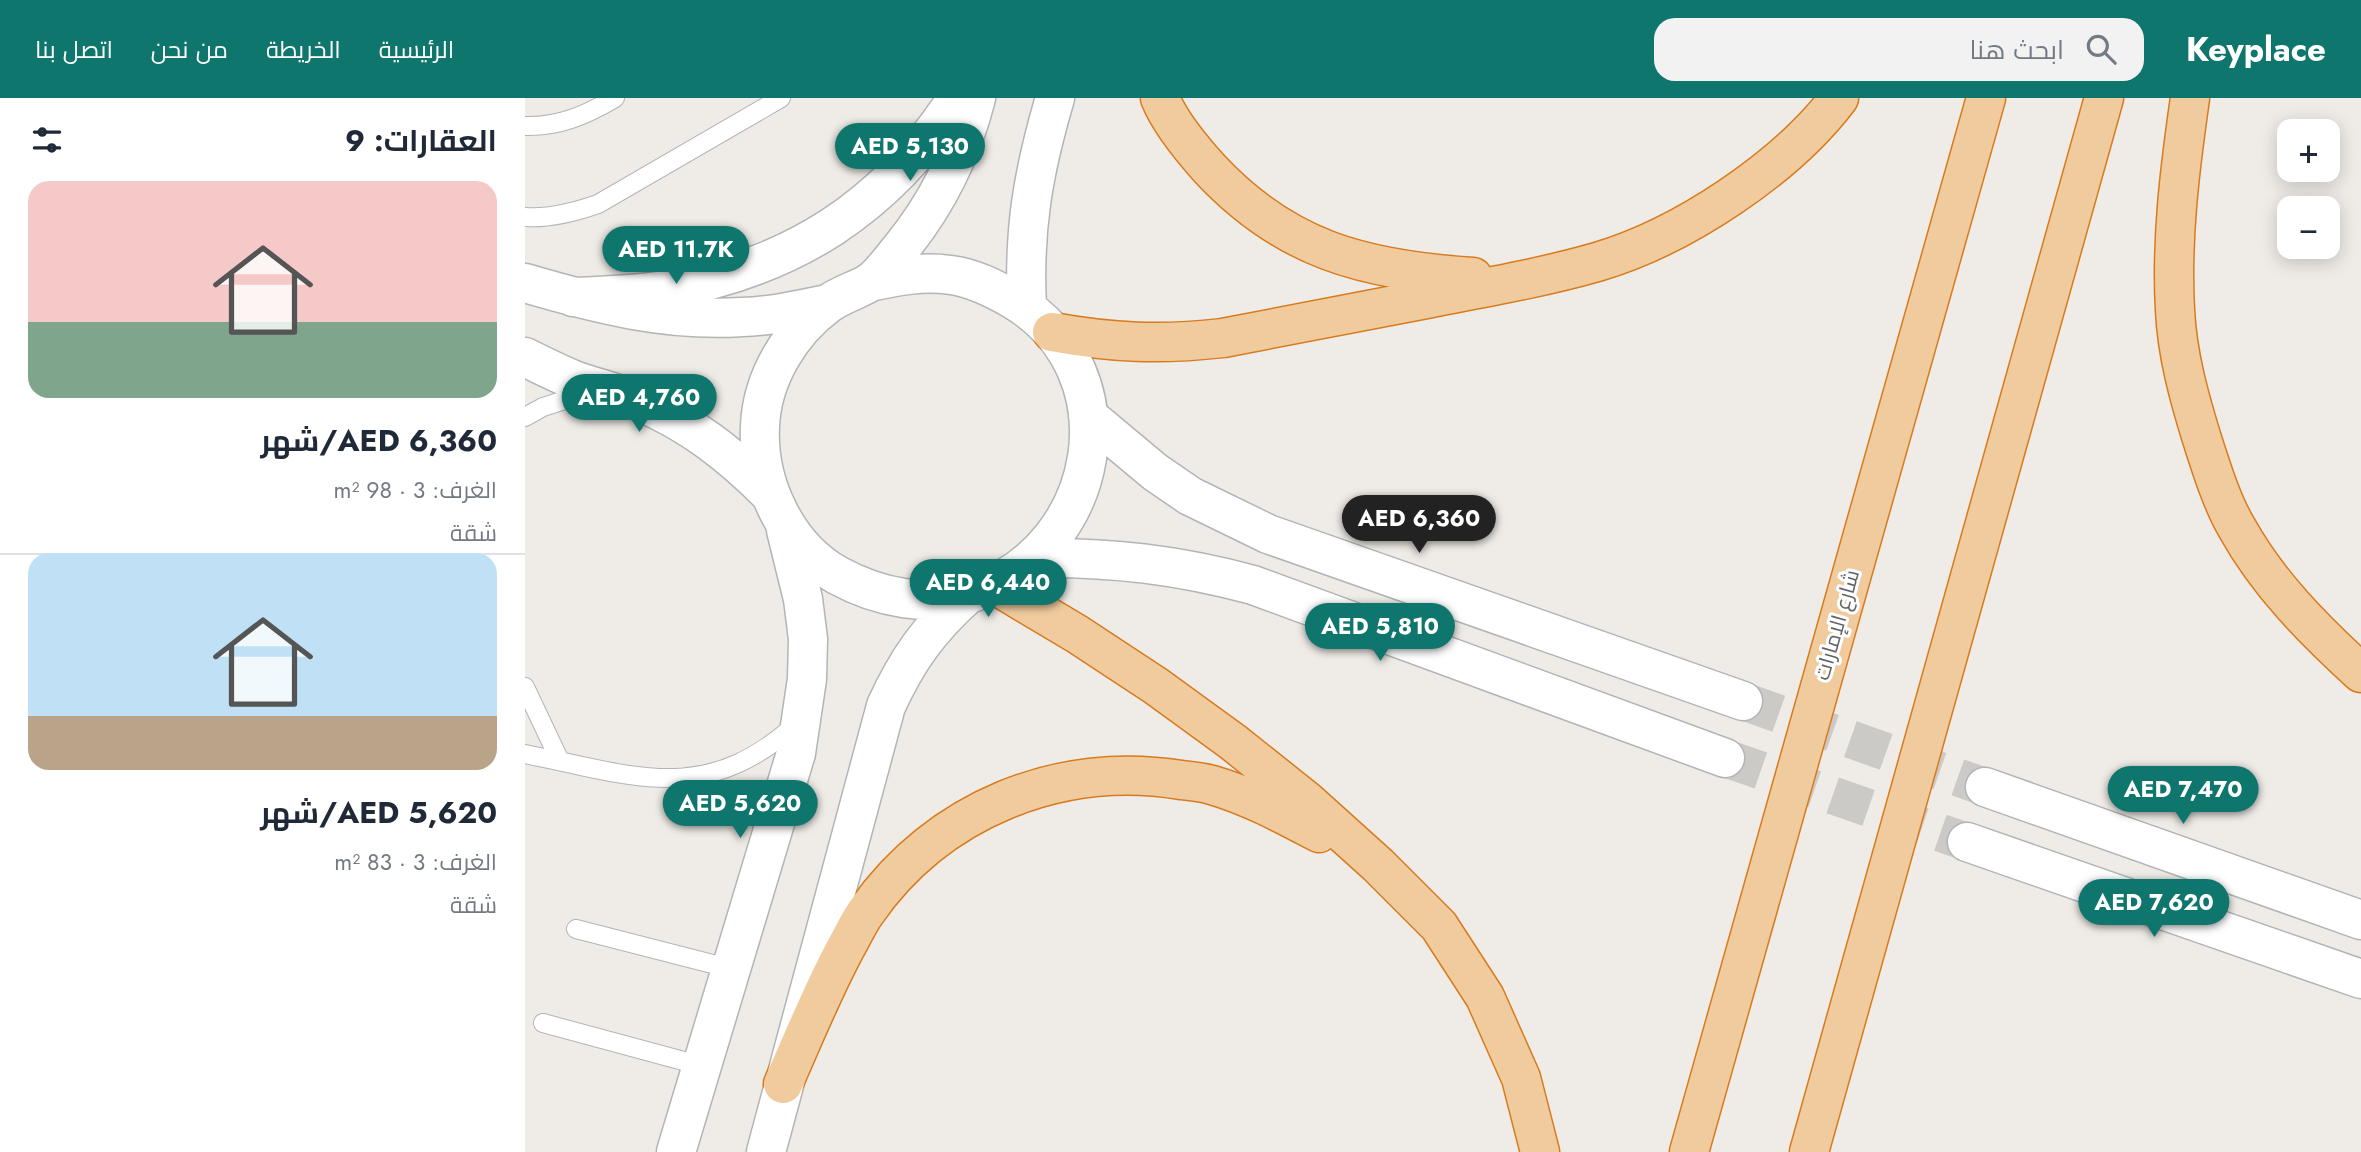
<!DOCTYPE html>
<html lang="ar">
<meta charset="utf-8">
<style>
:root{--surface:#fff;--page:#f2f2f3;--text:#1f2937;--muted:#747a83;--line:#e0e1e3;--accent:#0f766e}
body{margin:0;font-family:Jost,Cairo,sans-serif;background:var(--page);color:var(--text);direction:rtl;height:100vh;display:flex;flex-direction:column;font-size:26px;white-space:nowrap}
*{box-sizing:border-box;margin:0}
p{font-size:23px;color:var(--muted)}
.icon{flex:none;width:38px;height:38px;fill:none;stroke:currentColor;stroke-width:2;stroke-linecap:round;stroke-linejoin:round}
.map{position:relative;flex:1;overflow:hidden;direction:ltr}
.side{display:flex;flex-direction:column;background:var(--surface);width:525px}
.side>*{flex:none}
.tools{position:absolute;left:1752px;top:21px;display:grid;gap:14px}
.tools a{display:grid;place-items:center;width:63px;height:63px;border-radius:14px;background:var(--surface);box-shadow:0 4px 18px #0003;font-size:35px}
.price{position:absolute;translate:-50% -60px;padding:0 16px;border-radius:24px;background:var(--accent);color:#fff;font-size:23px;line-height:46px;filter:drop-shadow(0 2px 4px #0008)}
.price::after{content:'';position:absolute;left:50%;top:42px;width:21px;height:16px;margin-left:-10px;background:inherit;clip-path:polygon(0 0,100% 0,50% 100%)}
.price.selected{background:#222;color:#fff}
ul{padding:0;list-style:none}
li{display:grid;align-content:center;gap:14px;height:371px;padding:0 28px}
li+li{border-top:2px solid var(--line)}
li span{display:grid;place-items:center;height:217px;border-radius:21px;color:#555}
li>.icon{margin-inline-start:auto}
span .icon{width:126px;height:126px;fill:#fffc;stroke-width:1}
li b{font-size:30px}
h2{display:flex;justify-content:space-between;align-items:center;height:84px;padding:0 28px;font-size:30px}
header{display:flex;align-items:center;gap:42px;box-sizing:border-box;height:98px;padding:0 35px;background:var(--accent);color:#fff}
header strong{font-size:33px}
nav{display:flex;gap:38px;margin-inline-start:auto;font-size:24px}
.search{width:490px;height:63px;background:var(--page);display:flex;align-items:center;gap:18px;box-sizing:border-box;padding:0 24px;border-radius:21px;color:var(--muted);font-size:26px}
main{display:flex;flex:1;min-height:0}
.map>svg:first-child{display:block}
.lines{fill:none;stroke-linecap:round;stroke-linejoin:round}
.tertiary-tunnel{stroke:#cbcac6;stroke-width:38;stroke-dasharray:38 19;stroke-linecap:butt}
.service-casing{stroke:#b2b5b7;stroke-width:20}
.tertiary-casing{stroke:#b2b5b7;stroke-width:41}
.motorway-casing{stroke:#d87b1e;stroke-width:41}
.service{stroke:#fff;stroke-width:18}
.tertiary{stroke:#fff;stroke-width:38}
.motorway{stroke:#f0cb9e;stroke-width:38}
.labels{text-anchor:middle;stroke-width:6;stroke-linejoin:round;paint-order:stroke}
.street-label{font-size:21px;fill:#5f6365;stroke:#fff}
</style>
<header>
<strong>Keyplace</strong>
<div class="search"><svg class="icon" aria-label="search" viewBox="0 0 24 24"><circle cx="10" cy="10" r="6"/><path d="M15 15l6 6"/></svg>ابحث هنا</div>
<nav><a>الرئيسية</a><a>الخريطة</a><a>من نحن</a><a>اتصل بنا</a></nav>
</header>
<main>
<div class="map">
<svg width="1836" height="1054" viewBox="0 0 1836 1054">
<rect width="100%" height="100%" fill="#efece7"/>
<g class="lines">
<path class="tertiary-tunnel" d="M 1218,603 L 1460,689
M 1200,660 L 1442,744"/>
<defs>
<path id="service" d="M 0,28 C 34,29 61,17 90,0
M 0,119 C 25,121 50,114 73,106 L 256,0
M 0,319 L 18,309 L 65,294
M 0,589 L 35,663
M 0,656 C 108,677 178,709 270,627
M 51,831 L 207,871
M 18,925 L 177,968"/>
<path id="tertiary" d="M 345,184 C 372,178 398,173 426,177 C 449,180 470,191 489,202 C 609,275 577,450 450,494 C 403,510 354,500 312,477 C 261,448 232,385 235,328 C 237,280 265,234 303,206 C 316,196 336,191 347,183 C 358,174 367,161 376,150 C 412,106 437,55 451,0
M 0,185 C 71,206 143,224 217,219 C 246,218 274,212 303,206
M 48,199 C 78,198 109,197 139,192 C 267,170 361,110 432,0
M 502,210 C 498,132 508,75 530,0
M 0,259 C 16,267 32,275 49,282 C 71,290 94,295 115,304 C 166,325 207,358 246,397
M 563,318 L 630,374 L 665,398 L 743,436 L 1218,603
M 510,460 C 587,459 654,467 728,487 L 1200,660
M 1460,689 L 1836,822
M 1442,744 L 1836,881
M 151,1054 L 271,655 L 282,581 L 283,541 L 278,501 L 261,432
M 241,1054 L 361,608 C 382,562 404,531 442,497"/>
<path id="motorway" d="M 635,0 C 645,25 666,50 684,70 C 760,152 839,172 948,179
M 1665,0 C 1655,70 1646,140 1650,212 C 1652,256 1664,299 1677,341 C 1686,369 1697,405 1712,430 C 1743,486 1789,532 1836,575
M 527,234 C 588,245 635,247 698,240 C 765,227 833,214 901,201 C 958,190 1016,180 1072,164 C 1157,139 1260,71 1314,0
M 470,487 L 552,536 L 631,588 L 708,644 L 782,703 L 853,767 L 914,828 L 960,899 L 996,980 L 1015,1054
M 258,986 C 278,941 297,894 320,851 C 327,839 333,825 341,814 C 412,712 534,662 656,682 C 666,683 677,684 687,687 C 725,698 760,717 794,735
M 1164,1054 L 1461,0
M 1284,1054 L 1579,0"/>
</defs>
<use href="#service" class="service-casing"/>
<use href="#tertiary" class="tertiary-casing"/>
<use href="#motorway" class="motorway-casing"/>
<use href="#service" class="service"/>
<use href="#tertiary" class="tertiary"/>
<use href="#motorway" class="motorway"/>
</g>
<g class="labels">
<g class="street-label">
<text transform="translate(1312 527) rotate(-74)" y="7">شارع الإمارات</text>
</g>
</g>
</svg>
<div class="tools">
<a>+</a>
<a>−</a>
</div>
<b class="price" style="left:385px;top:85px">AED 5,130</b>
<b class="price" style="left:151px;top:188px">AED 11.7K</b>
<b class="price" style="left:114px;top:336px">AED 4,760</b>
<b class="price selected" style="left:894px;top:457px">AED 6,360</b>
<b class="price" style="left:463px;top:521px">AED 6,440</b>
<b class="price" style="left:855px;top:565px">AED 5,810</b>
<b class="price" style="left:1658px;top:728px">AED 7,470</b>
<b class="price" style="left:215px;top:742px">AED 5,620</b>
<b class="price" style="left:1629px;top:841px">AED 7,620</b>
</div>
<section class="side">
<h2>العقارات: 9<svg class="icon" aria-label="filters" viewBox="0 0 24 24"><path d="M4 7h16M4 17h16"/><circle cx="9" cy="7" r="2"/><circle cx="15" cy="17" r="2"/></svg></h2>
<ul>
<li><span style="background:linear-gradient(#f6c9c9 65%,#7fa58c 0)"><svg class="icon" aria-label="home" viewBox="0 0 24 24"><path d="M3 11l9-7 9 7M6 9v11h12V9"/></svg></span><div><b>AED 6,360/شهر</b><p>الغرف: 3 · 98 m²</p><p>شقة</p></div></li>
<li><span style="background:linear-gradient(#bfe0f5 75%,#b9a48a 0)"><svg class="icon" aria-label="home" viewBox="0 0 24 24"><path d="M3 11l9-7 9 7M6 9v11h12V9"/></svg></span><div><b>AED 5,620/شهر</b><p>الغرف: 3 · 83 m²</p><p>شقة</p></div></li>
</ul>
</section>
</main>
